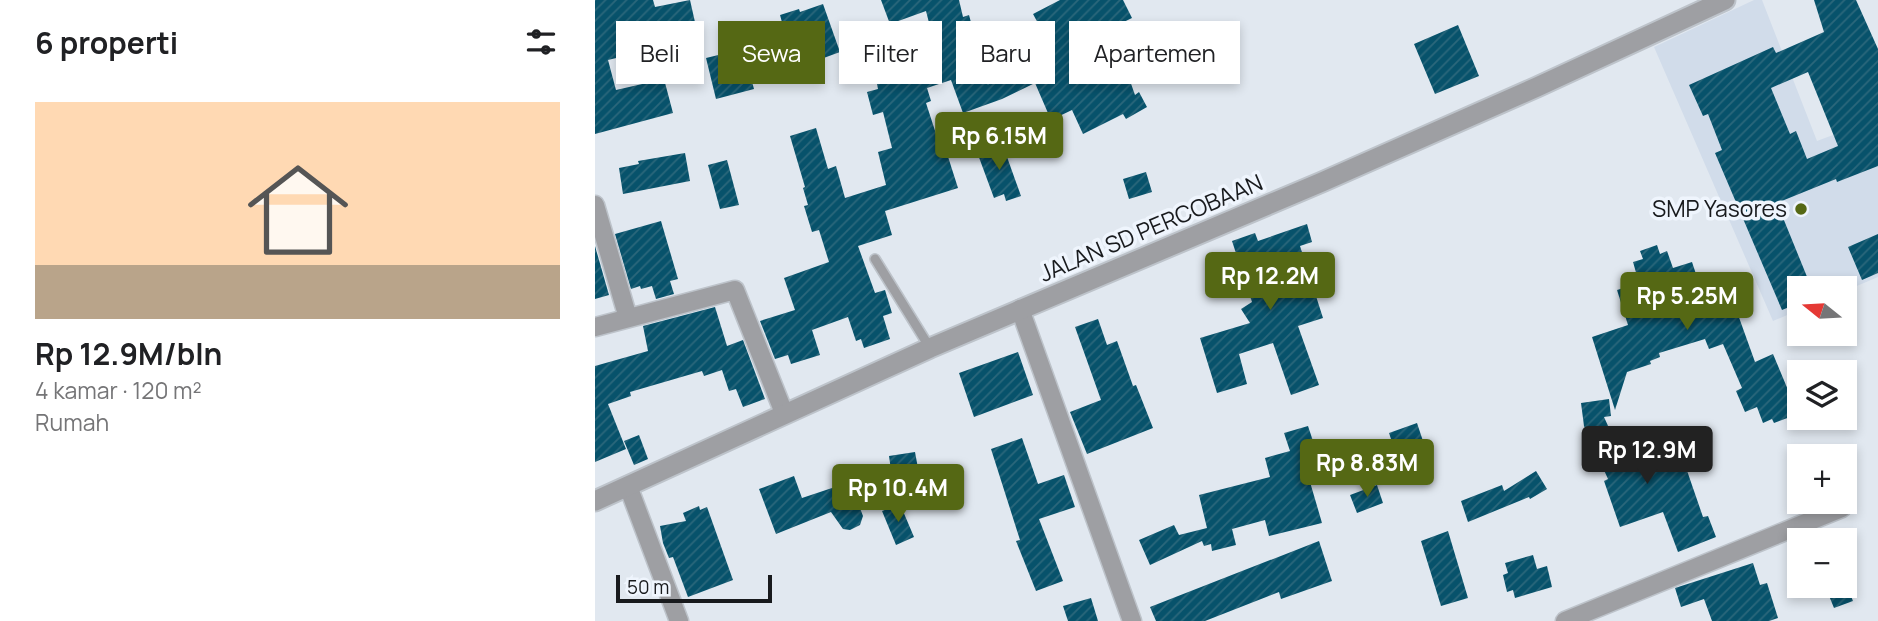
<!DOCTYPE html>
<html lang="id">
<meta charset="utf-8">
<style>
:root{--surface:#fff;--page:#f6f6f6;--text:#202124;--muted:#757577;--accent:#556814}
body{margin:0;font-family:Manrope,sans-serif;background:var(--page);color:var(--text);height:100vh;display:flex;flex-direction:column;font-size:26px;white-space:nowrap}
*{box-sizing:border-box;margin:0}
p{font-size:23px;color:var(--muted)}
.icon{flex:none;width:38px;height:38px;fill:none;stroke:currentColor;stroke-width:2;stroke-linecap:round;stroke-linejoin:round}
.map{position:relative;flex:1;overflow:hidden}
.drawer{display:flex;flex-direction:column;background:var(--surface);width:595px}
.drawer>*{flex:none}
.hud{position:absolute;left:21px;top:21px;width:665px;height:63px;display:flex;gap:14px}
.needle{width:46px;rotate:288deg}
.tools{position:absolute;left:1192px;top:276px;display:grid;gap:14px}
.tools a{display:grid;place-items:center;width:70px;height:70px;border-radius:0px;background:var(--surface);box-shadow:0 4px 10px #0003;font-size:35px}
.scale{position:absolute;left:21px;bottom:18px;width:156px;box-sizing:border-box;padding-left:7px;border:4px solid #181a1d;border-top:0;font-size:19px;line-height:24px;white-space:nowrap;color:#181a1d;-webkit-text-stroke:5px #eff5fd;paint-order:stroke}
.price{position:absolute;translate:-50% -60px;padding:0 16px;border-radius:7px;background:var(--accent);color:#fff;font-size:23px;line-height:46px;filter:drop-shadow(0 2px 4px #0008)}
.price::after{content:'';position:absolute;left:50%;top:42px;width:21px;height:16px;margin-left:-10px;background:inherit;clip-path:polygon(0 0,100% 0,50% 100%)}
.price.selected{background:#222;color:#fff}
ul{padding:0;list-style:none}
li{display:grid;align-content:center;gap:14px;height:371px;padding:0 35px}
li span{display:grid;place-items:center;height:217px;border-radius:0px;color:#555}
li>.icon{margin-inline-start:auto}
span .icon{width:126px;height:126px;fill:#fffc;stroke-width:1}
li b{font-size:30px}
h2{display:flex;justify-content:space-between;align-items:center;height:84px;padding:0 35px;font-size:30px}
.tag{padding:0 24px;border-radius:0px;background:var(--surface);box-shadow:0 4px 10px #0003;font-size:24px;line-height:63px}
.tag.selected{background:var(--accent);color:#fff}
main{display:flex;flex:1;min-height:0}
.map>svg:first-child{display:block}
.built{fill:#d1dcea}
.building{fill:url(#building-hatch);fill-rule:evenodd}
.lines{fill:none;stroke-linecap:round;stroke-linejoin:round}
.service-casing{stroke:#bdc3ca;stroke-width:12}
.minor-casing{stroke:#bdc3ca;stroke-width:21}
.tertiary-casing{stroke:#bdc3ca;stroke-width:23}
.service{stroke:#9e9fa3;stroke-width:9}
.minor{stroke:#9e9fa3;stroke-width:18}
.tertiary{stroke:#9e9fa3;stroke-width:19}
.poi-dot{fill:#556814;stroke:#eff5fd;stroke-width:2.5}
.labels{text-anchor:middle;stroke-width:7;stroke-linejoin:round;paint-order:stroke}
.poi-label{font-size:23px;fill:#181a1d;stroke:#eff5fd;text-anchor:end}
.street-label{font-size:23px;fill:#181a1d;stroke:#eff5fd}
</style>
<main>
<section class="drawer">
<h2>6 properti<svg class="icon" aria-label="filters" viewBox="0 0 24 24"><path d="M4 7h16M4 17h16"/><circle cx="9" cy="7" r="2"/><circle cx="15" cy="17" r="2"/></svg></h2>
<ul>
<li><span style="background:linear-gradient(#ffd9b3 75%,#b9a48a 0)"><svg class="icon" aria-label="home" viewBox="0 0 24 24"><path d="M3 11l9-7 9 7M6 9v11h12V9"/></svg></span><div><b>Rp 12.9M/bln</b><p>4 kamar · 120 m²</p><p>Rumah</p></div></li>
</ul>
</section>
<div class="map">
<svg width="1283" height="621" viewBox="0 0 1283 621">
<defs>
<pattern id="building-hatch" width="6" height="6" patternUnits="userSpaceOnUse" patternTransform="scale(1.75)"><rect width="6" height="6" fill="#07526b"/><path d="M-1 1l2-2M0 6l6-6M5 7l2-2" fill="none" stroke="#2b677b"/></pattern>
</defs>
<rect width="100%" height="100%" fill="#e1e8f0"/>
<path class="built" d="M 1159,0 L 1167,0 L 1222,141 L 1283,118 L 1283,277 L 1250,291 L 1250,289 L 1204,289 L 1204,310 L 1178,321 L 1059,47 Z"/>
<path class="building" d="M 0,0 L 58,0 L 60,7 L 95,0 L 102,31 L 68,39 L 70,47 L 67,47 L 72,72 L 55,76 L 50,51 L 13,60 L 21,90 L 69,79 L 78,113 L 0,134 Z
M 286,0 L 364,0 L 368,17 L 374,15 L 393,85 L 410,33 L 414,29 L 419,28 L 451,38 L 438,14 L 465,0 L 528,0 L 537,18 L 506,33 L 519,65 L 528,61 L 540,95 L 544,92 L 552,107 L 531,119 L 528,114 L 488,134 L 477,110 L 456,120 L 440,83 L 407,99 L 368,113 L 356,80 L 332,88 L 336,101 L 331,103 L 344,143 L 348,141 L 363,188 L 290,211 L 297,235 L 263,246 L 280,293 L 290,290 L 297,313 L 288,316 L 295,339 L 269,348 L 266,339 L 261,341 L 253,317 L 217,330 L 225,355 L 196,364 L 193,355 L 180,359 L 165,321 L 200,310 L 189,278 L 234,262 L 224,230 L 217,232 L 209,206 L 213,205 L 208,188 L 210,187 L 195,136 L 221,128 L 233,169 L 241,166 L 250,198 L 291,185 L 283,152 L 297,148 L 288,112 L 278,115 L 272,92 L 283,89 L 282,84 L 345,66 L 331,11 L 295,24 Z
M 1219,0 L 1261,0 L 1283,49 L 1283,166 L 1242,182 L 1241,179 L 1182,203 L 1217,289 L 1204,289 L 1204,303 L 1187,310 L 1120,153 L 1127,150 L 1113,114 L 1108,116 L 1094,85 L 1178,47 L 1181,53 L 1229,32 ZM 1213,72 L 1243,146 L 1212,159 L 1201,131 L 1195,134 L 1176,88 Z
M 228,4 L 245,52 L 196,70 L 195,66 L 187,68 L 180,40 L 191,37 L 185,15 L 204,9 L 205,12 Z
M 863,25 L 884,76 L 840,94 L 819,44 Z
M 148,49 L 159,89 L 121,99 L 111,58 Z
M 407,143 L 426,196 L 411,201 L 409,194 L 399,198 L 382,152 Z
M 90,153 L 95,181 L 28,194 L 24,168 L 44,164 L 43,161 Z
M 132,160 L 144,205 L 125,209 L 113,165 Z
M 551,172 L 557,192 L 534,199 L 528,179 Z
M 66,221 L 83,279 L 75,281 L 79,294 L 61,299 L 57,286 L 46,289 L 45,286 L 36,289 L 20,234 Z
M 712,224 L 717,242 L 705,246 L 728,318 L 703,326 L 724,385 L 696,395 L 678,343 L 644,354 L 652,384 L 622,393 L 605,338 L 655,323 L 646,309 L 657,302 L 637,241 L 660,233 L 663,241 Z
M 1283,234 L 1283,273 L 1267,280 L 1253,247 Z
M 1062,245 L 1065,254 L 1072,251 L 1078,268 L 1097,262 L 1104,283 L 1126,276 L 1129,286 L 1132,284 L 1160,362 L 1178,354 L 1201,409 L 1194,412 L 1195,417 L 1179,423 L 1177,419 L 1168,423 L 1162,407 L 1150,412 L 1141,391 L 1147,388 L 1128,344 L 1114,349 L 1110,339 L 1064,353 L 1065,357 L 1055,361 L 1056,364 L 1032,372 L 1020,410 L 997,337 L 1033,325 L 1022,290 L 1044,283 L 1038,262 L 1048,259 L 1045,251 Z
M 0,246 L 14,295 L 0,299 Z
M 120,307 L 132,346 L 148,340 L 170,399 L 148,407 L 141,389 L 134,391 L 127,370 L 109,376 L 107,371 L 35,392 L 36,396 L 13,404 L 31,449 L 0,462 L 0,366 L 53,351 L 48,326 Z
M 503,319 L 512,345 L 522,341 L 538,386 L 541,385 L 558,428 L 492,454 L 475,412 L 506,400 L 480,327 Z
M 423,352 L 438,395 L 379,417 L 364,373 Z
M 1014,399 L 1016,416 L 1009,417 L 1034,472 L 1046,467 L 1048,472 L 1088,459 L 1108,517 L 1113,516 L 1121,537 L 1083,552 L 1068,512 L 1025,527 L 1009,481 L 1013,479 L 989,426 L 986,403 Z
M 822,423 L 835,462 L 807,472 L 794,433 Z
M 713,426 L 730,477 L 715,482 L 727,523 L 674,536 L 670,520 L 637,529 L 641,545 L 617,551 L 616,544 L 609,546 L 607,541 L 555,565 L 544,540 L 579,525 L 584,535 L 612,528 L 604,495 L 675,477 L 670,458 L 695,451 L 689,433 Z
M 44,435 L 53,459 L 39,465 L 29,441 Z
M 427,438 L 443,484 L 469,475 L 480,507 L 444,519 L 468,581 L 441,591 L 421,541 L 425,540 L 396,449 Z
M 320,452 L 325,479 L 298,484 L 294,456 Z
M 941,471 L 952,489 L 935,499 L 934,497 L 873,522 L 866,501 L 907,485 L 909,491 Z
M 199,476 L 207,498 L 255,482 L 268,516 L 265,525 L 255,530 L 248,529 L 236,512 L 181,534 L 164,489 Z
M 782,485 L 788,503 L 762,513 L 755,495 Z
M 305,504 L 319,537 L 301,545 L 287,511 Z
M 104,506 L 105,510 L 112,507 L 138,580 L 93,597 L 78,557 L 74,558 L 68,543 L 65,526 L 91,521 L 88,513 Z
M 853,531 L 873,598 L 846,606 L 826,541 Z
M 724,541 L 737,581 L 686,599 L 684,592 L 610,621 L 561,621 L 555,607 Z
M 938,555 L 942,569 L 952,566 L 957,587 L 920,598 L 918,590 L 912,592 L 908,575 L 913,573 L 910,563 Z
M 1158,563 L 1165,585 L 1172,583 L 1183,618 L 1174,621 L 1117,621 L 1109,599 L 1086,607 L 1080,588 Z
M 1230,586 L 1252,586 L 1258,601 L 1239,608 Z
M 496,598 L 503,621 L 473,621 L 468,606 Z"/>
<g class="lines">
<defs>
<path id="service" d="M 280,259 L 335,348"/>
<path id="minor" d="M 0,205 L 33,318
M 425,309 L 537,621
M 0,327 L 140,290 L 189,413
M 33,486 L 84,621
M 970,621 L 1247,508"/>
<path id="tertiary" d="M 0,501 L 335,348 L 727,182 L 942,87 L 1130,0"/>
</defs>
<use href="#service" class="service-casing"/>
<use href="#minor" class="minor-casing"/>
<use href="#tertiary" class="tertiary-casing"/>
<use href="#service" class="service"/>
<use href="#minor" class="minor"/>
<use href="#tertiary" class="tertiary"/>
</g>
<circle class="poi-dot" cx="1206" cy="209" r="7"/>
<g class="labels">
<g class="poi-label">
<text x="1192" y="217">SMP Yasores</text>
</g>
<g class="street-label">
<text transform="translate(556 228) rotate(-23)" y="8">JALAN SD PERCOBAAN</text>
</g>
</g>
</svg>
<div class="tools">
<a><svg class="needle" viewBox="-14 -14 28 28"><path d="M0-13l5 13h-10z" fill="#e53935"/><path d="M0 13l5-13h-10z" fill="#757577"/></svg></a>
<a><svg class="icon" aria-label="layers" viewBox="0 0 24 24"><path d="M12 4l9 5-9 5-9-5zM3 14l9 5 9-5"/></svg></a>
<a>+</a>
<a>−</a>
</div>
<div class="scale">50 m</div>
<b class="price" style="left:404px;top:172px">Rp 6.15M</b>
<b class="price" style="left:675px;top:312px">Rp 12.2M</b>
<b class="price" style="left:1092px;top:332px">Rp 5.25M</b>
<b class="price selected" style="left:1052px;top:486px">Rp 12.9M</b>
<b class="price" style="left:772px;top:499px">Rp 8.83M</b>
<b class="price" style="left:303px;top:524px">Rp 10.4M</b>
<div class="hud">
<a class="tag">Beli</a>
<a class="tag selected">Sewa</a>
<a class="tag">Filter</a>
<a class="tag">Baru</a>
<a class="tag">Apartemen</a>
</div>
</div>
</main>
